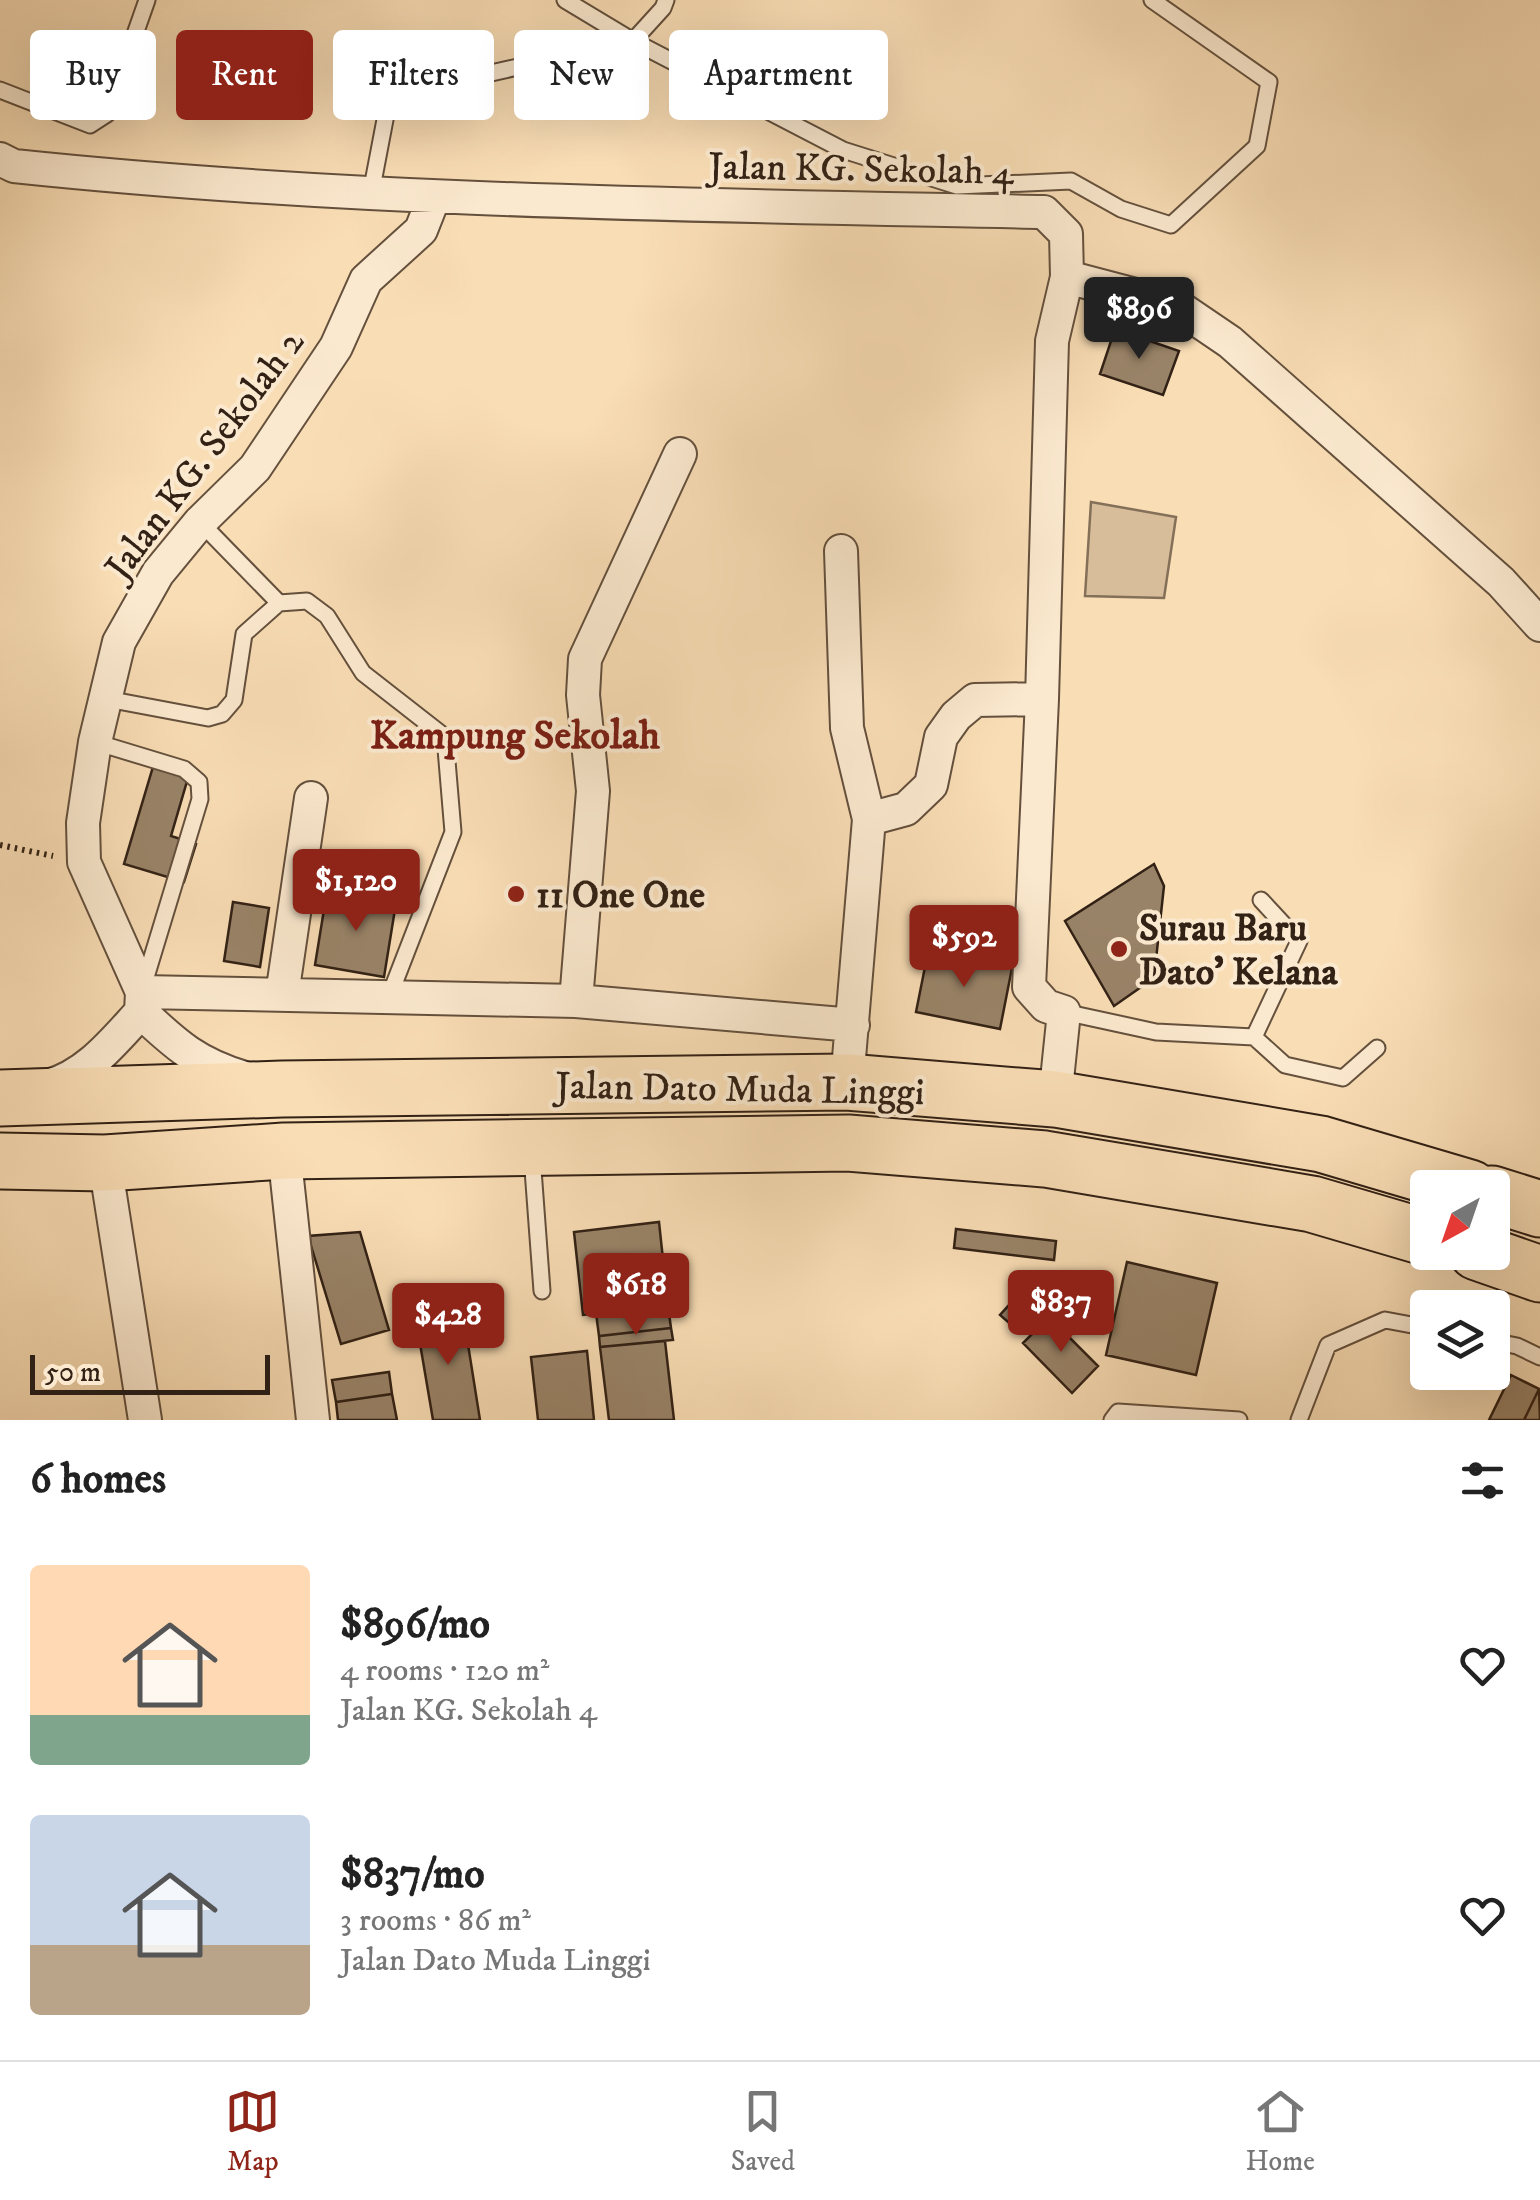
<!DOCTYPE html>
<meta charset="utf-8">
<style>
:root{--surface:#fff;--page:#f6f6f6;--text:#222;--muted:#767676;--line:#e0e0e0;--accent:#8f2418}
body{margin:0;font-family:"IM FELL DW Pica",serif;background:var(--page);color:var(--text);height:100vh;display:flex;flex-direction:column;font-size:38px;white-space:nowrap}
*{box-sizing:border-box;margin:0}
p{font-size:32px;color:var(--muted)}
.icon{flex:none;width:55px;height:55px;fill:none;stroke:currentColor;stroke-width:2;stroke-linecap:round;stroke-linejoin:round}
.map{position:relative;height:1420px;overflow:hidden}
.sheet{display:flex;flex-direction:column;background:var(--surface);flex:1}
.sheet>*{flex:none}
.hud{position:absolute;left:30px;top:30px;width:1000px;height:90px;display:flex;gap:20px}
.needle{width:65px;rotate:220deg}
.buttons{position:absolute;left:1410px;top:1170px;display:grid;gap:20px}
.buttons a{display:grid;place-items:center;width:100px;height:100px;border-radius:10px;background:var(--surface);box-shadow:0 10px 40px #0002;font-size:50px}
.scale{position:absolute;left:30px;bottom:25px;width:240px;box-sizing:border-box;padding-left:10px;border:5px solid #322115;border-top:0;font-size:28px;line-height:35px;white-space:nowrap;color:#322115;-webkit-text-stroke:8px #fbe9cf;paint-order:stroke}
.price{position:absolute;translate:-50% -85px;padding:0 22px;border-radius:10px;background:var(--accent);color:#fff;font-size:32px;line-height:65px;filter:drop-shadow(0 2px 5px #0008)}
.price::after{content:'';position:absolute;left:50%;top:60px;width:30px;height:22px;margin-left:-15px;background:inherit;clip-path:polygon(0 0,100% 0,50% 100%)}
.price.current{background:#222;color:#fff}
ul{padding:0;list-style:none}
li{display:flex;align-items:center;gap:30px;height:250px;padding:0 30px}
li span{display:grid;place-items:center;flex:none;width:280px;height:200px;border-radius:10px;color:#555}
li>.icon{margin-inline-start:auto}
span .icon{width:120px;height:120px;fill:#fffc;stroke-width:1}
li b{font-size:42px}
h2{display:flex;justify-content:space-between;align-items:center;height:120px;padding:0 30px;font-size:42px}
.chip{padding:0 35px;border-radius:10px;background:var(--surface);box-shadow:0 10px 40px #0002;font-size:35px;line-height:90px}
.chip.current{background:var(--accent);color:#fff}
.tabs{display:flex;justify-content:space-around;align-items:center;height:140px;border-top:2px solid var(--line);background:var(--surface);font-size:28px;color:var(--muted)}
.tabs a{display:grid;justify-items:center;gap:5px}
.tabs .current{color:var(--accent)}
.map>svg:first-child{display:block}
.green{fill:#d7bd9a;stroke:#846f58;stroke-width:2.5}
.building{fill:#998368;stroke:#322115;stroke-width:2.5}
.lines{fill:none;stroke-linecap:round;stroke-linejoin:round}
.lane-casing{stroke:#64503d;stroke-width:19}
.street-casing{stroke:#64503d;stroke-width:36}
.highway-casing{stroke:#322115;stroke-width:59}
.path{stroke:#322115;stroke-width:6;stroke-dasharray:2.5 5;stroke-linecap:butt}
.lane{stroke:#fbe9cf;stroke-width:15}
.street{stroke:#fbe9cf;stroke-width:32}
.highway{stroke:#f9ddb5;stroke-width:55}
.poi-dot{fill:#8f2418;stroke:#fbe9cf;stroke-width:4}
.labels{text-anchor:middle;stroke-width:8;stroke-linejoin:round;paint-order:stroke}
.street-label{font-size:38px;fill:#322115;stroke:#fbe9cf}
.poi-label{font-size:38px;font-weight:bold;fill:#322115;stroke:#fbe9cf;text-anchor:start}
.neighbourhood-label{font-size:40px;font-weight:bold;fill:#7a1f14;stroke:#fbe9cf}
</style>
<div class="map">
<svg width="1540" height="1420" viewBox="0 0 1540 1420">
<rect width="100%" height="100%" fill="#f9ddb5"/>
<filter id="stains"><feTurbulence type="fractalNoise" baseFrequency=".002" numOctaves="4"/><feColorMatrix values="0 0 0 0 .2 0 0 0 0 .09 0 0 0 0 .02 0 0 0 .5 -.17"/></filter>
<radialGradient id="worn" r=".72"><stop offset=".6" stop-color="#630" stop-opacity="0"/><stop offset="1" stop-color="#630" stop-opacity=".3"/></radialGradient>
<path class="green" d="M 1091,502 L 1176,517 L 1164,598 L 1085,596 Z"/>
<path class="building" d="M 1115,329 L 1179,351 L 1163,395 L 1100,374 Z
M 155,760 L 190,771 L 171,836 L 196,844 L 184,882 L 124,864 Z
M 1154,864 L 1164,886 L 1154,978 L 1114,1006 L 1065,921 Z
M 327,891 L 396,903 L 384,977 L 315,965 Z
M 233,902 L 269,908 L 260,967 L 224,961 Z
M 928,952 L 1012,968 L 1000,1029 L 916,1012 Z
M 659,1222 L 668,1306 L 583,1315 L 574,1232 Z
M 956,1229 L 1056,1241 L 1054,1260 L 954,1248 Z
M 360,1232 L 389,1330 L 341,1344 L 308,1236 Z
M 1127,1262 L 1217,1283 L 1196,1375 L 1106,1355 Z
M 1038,1273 L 1053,1286 L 1015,1328 L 1000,1315 Z
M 1066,1275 L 1107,1310 L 1093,1325 L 1052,1291 Z
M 668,1306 L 671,1328 L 599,1336 L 596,1313 Z
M 463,1313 L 480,1420 L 433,1420 L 416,1320 Z
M 1049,1317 L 1098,1366 L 1072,1393 L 1023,1343 Z
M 671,1328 L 673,1340 L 600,1347 L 599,1336 Z
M 665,1341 L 674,1420 L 609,1420 L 600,1347 Z
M 587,1351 L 594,1420 L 538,1420 L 531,1357 Z
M 389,1372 L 392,1394 L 336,1402 L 332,1380 Z
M 1511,1375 L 1539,1389 L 1524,1420 L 1489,1420 Z
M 1539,1389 L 1540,1420 L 1524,1420 Z
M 392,1394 L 397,1420 L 338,1420 L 336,1402 Z"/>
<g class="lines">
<defs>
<path id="lane" d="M 565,0 L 633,41 L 663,8 L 666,0
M 0,90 L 90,125 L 107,114 L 147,0
M 371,193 L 388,104 L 402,93 L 633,41 L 843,150 L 957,186 L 1071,181 L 1121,209 L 1171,225 L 1257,146 L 1269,82 L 1152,0
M 200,522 L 279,603
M 107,699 L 208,718 L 222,714 L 234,700 L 244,634 L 279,603 L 307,601 L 327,616 L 363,673 L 445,737 L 453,832 L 389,997
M 95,742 L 184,769 L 199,782 L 200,799 L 143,987
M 1064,1012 L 1156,1032 L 1254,1037 L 1299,941 L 1261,900
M 1254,1037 L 1285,1065 L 1343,1078 L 1377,1048
M 532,1156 L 542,1291
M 1492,1341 L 1517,1346 L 1540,1357
M 1112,1420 L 1118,1412 L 1239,1420
M 1299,1420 L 1328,1345 L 1385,1320 L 1428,1328"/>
<path id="street" d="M 0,159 L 14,166 C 356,202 700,205 1044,212 L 1066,234 L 1067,277 L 1052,341 L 1042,699 L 1029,987 L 1046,1006 L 1064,1012 L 1055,1099
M 1067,277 L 1177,306 L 1230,342 L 1501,582 L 1540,625
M 841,551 L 847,728 L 869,819 L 847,1082
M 869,819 L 906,809 L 931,785 L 941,737 L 956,716 L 975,700 L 1042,699
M 142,992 L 576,1001 L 853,1025
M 282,995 L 311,798
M 576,1001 L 593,791 L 583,695 L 585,659 L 680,454
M 141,1012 C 176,1045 197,1064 245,1078
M 48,1086 C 88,1075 114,1041 141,1012 L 142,992 L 84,862 L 83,823 L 95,742 L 119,642 L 158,573 L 200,522 L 255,468 L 336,347 L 366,280 L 421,230 L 434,197
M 284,1151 L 313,1420
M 105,1163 L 145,1420"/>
<path id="highway" d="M 0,1098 L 282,1089 L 847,1082 L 1055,1099 L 1321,1144 L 1470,1188
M 0,1161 L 105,1163 L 284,1151 L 848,1143 L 1045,1159 L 1312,1204 L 1428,1238
M 1492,1194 L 1540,1209
M 1477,1252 L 1540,1274"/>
</defs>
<use href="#lane" class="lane-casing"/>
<use href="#street" class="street-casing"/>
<use href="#highway" class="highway-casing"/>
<path class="path" d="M 0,845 L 53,856"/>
<use href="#lane" class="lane"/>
<use href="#street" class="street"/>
<use href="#highway" class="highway"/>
</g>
<g class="poi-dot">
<circle cx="516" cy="894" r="10"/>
<circle cx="1119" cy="949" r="10"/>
</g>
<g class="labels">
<g class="street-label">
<text transform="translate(861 168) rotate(1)" y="13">Jalan KG. Sekolah 4</text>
<text transform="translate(204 454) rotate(-53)" y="13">Jalan KG. Sekolah 2</text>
<text transform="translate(740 1088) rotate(1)" y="13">Jalan Dato Muda Linggi</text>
</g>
<g class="poi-label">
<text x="536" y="907">11 One One</text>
<text x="1139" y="940">Surau Baru<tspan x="1139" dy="44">Dato' Kelana</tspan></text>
</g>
<g class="neighbourhood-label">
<text x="515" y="748">Kampung Sekolah</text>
</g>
</g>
<rect width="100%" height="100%" filter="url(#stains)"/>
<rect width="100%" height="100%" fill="url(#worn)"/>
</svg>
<div class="buttons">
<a><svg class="needle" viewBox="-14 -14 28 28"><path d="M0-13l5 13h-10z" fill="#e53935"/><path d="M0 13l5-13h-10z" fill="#767676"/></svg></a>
<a><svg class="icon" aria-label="layers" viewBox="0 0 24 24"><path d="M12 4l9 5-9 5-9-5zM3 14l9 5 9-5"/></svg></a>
</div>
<div class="scale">50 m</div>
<b class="price current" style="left:1139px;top:362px">$896</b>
<b class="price" style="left:356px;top:934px">$1,120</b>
<b class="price" style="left:964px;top:990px">$592</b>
<b class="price" style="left:636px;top:1338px">$618</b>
<b class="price" style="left:1061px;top:1355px">$837</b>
<b class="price" style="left:448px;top:1368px">$428</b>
<div class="hud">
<a class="chip">Buy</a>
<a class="chip current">Rent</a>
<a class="chip">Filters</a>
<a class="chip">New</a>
<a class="chip">Apartment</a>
</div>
</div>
<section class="sheet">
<h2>6 homes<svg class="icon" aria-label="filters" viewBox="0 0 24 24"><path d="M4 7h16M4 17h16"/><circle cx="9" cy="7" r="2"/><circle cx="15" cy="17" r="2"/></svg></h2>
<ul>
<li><span style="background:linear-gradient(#ffd9b3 75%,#7fa58c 0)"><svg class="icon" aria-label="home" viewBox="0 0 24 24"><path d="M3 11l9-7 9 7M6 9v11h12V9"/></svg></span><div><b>$896/mo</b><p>4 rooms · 120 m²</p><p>Jalan KG. Sekolah 4</p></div><svg class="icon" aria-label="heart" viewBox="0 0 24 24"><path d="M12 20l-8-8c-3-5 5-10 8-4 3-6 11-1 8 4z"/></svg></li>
<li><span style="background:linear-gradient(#c9d6e8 65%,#b9a48a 0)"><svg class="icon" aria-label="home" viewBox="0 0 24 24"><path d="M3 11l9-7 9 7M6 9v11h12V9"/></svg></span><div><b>$837/mo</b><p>3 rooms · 86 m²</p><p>Jalan Dato Muda Linggi</p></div><svg class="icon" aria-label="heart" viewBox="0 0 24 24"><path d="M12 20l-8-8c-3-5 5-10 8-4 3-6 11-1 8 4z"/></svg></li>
</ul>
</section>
<nav class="tabs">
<a class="current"><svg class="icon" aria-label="map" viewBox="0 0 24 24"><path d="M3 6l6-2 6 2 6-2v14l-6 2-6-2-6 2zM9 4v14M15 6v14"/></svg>Map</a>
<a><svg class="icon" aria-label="saved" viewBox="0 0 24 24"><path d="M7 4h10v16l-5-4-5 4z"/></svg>Saved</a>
<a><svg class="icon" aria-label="home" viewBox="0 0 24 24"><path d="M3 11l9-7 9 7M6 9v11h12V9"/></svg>Home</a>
</nav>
